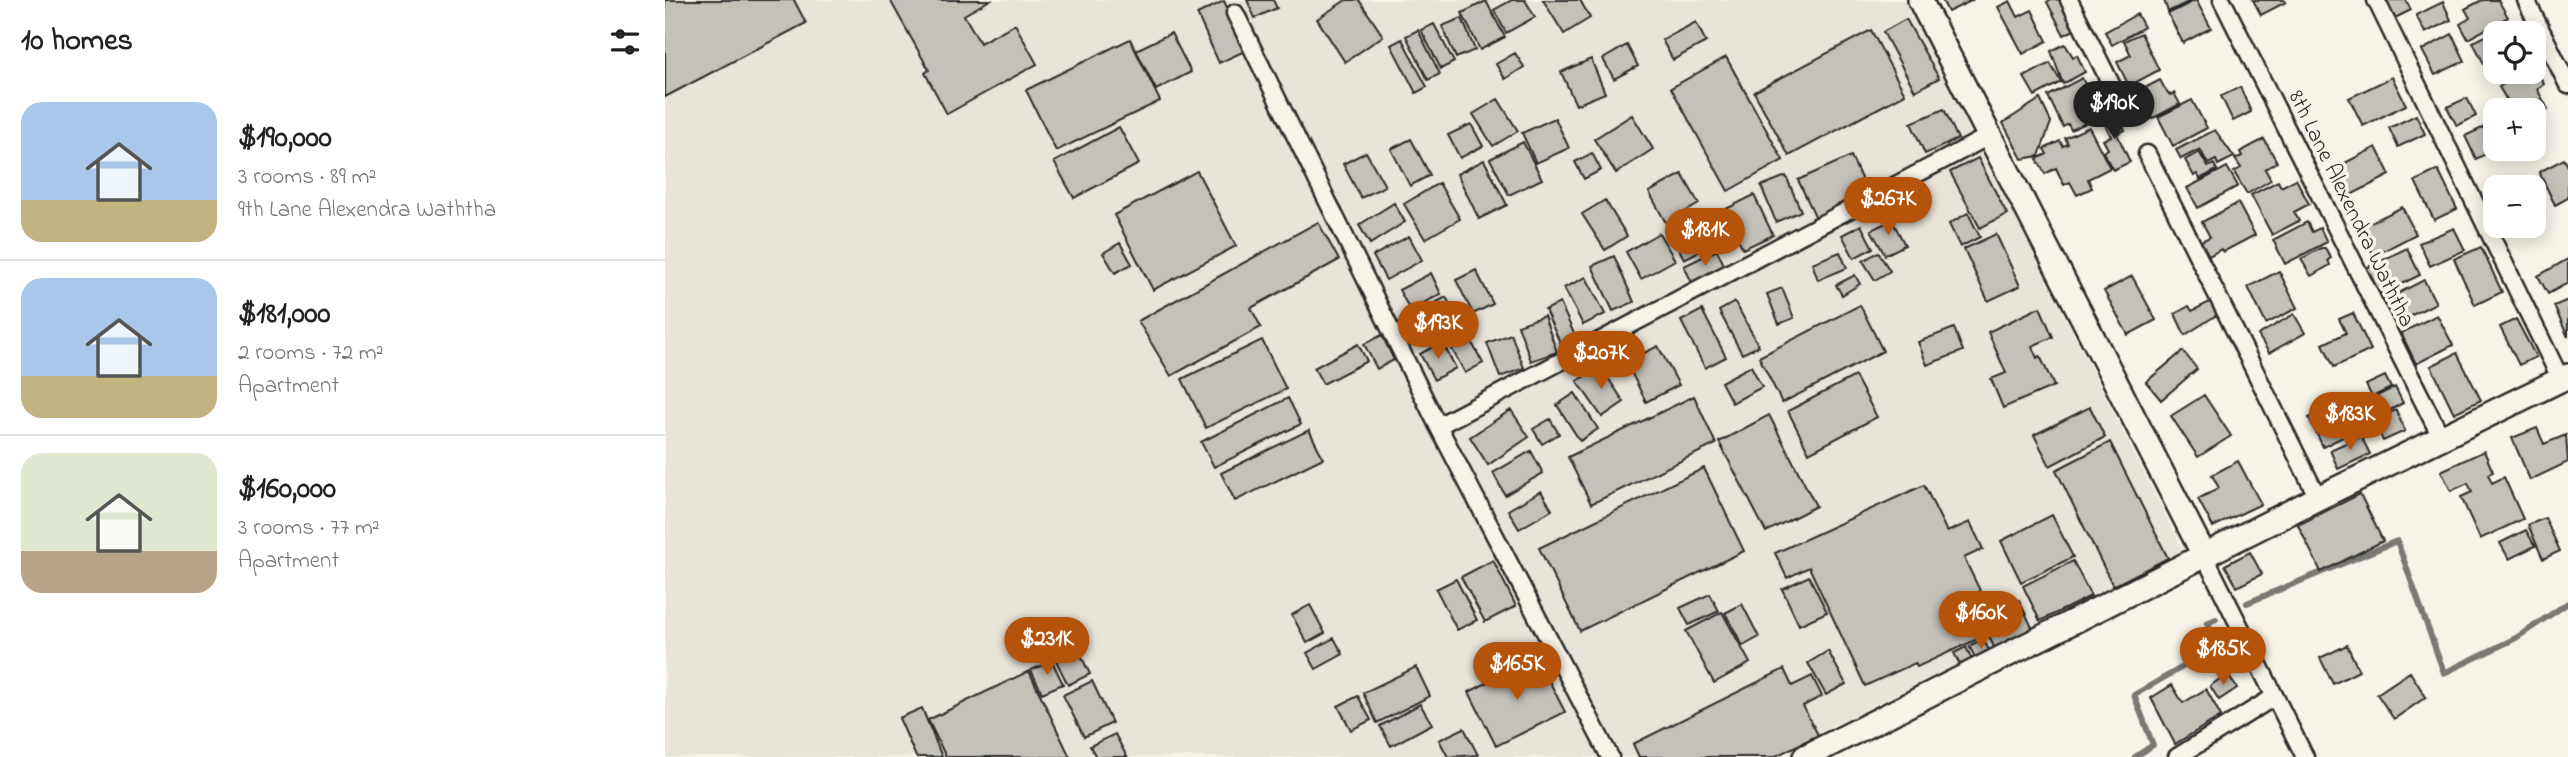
<!DOCTYPE html>
<meta charset="utf-8">
<style>
:root{--surface:#fff;--page:#f2f2f2;--text:#222;--muted:#767676;--line:#e0e0e0;--accent:#b45309}
body{margin:0;font-family:"Indie Flower",sans-serif;background:var(--page);color:var(--text);height:100vh;display:flex;flex-direction:column;font-size:26px;white-space:nowrap}
*{box-sizing:border-box;margin:0}
p{font-size:23px;color:var(--muted)}
.icon{flex:none;width:38px;height:38px;fill:none;stroke:currentColor;stroke-width:2;stroke-linecap:round;stroke-linejoin:round}
.map{position:relative;flex:1;overflow:hidden}
.details{display:flex;flex-direction:column;background:var(--surface);width:665px}
.details>*{flex:none}
.fabs{position:absolute;left:1818px;top:21px;display:grid;gap:14px}
.fabs a{display:grid;place-items:center;width:63px;height:63px;border-radius:14px;background:var(--surface);box-shadow:0 4px 18px #0003;font-size:35px}
.price{position:absolute;translate:-50% -60px;padding:0 16px;border-radius:24px;background:var(--accent);color:#fff;font-size:23px;line-height:46px;filter:drop-shadow(0 2px 4px #0008)}
.price::after{content:'';position:absolute;left:50%;top:42px;width:21px;height:16px;margin-left:-10px;background:inherit;clip-path:polygon(0 0,100% 0,50% 100%)}
.price.selected{background:#222;color:#fff}
ul{padding:0;list-style:none}
li{display:flex;align-items:center;gap:21px;height:175px;padding:0 21px}
li+li{border-top:2px solid var(--line)}
li span{display:grid;place-items:center;flex:none;width:196px;height:140px;border-radius:21px;color:#555}
li>.icon{margin-inline-start:auto}
span .icon{width:84px;height:84px;fill:#fffc;stroke-width:1}
li b{font-size:30px}
h2{display:flex;justify-content:space-between;align-items:center;height:84px;padding:0 21px;font-size:30px}
main{display:flex;flex:1;min-height:0}
.map>svg:first-child{display:block}
.built{fill:#e8e4da}
.lines{fill:none;stroke-linecap:round;stroke-linejoin:round}
.stream{stroke:#7a7874;stroke-width:6}
.building{fill:#c4c1b9;stroke:#2b2b2b;stroke-width:2}
.street-casing{stroke:#2b2b2b;stroke-width:21}
.secondary-casing{stroke:#2b2b2b;stroke-width:28}
.street{stroke:#f7f3e8;stroke-width:16}
.secondary{stroke:#f7f3e8;stroke-width:23}
.labels{text-anchor:middle;stroke-width:7;stroke-linejoin:round;paint-order:stroke}
.street-label{font-size:23px;fill:#2b2b2b;stroke:#f7f3e8}
</style>
<main>
<section class="details">
<h2>10 homes<svg class="icon" aria-label="filters" viewBox="0 0 24 24"><path d="M4 7h16M4 17h16"/><circle cx="9" cy="7" r="2"/><circle cx="15" cy="17" r="2"/></svg></h2>
<ul>
<li><span style="background:linear-gradient(#a9c7e8 70%,#c2b280 0)"><svg class="icon" aria-label="home" viewBox="0 0 24 24"><path d="M3 11l9-7 9 7M6 9v11h12V9"/></svg></span><div><b>$190,000</b><p>3 rooms · 89 m²</p><p>9th Lane Alexendra Waththa</p></div></li>
<li><span style="background:linear-gradient(#a9c7e8 70%,#c2b280 0)"><svg class="icon" aria-label="home" viewBox="0 0 24 24"><path d="M3 11l9-7 9 7M6 9v11h12V9"/></svg></span><div><b>$181,000</b><p>2 rooms · 72 m²</p><p>Apartment</p></div></li>
<li><span style="background:linear-gradient(#dfe7d0 70%,#b9a48a 0)"><svg class="icon" aria-label="home" viewBox="0 0 24 24"><path d="M3 11l9-7 9 7M6 9v11h12V9"/></svg></span><div><b>$160,000</b><p>3 rooms · 77 m²</p><p>Apartment</p></div></li>
</ul>
</section>
<div class="map">
<svg width="1903" height="757" viewBox="0 0 1903 757">
<rect width="100%" height="100%" fill="#f7f3e8"/>
<filter id="ink" filterUnits="userSpaceOnUse"><feTurbulence type="fractalNoise" baseFrequency=".0143" numOctaves="2"/><feDisplacementMap in="SourceGraphic" scale="14" xChannelSelector="R" yChannelSelector="G"/><feConvolveMatrix kernelMatrix="1 2 1 2 8 2 1 2 1" color-interpolation-filters="sRGB"/></filter>
<g filter="url(#ink)">
<path class="built" d="M 0,0 L 1240,0 L 1519,552 L 1104,757 L 0,757 Z"/>
<g class="lines">
<path class="stream" d="M 1582,603 L 1732,541 L 1779,673 L 1851,638 L 1903,603
M 1470,757 L 1488,745 L 1469,695 L 1554,646 L 1542,623 L 1551,619"/>
</g>
<path class="building" d="M 0,0 L 129,0 L 141,23 L 0,97 Z
M 225,0 L 325,0 L 299,15 L 315,43 L 350,24 L 372,64 L 282,114 L 260,73 L 264,70 Z
M 582,0 L 608,0 L 612,8 L 590,18 Z
M 681,0 L 694,0 L 718,36 L 680,62 L 652,19 Z
M 847,0 L 860,0 L 870,17 L 841,33 L 829,10 Z
M 878,0 L 915,0 L 925,18 L 899,34 Z
M 1277,0 L 1308,0 L 1283,12 Z
M 1385,0 L 1398,0 L 1409,19 L 1404,22 L 1409,30 L 1399,35 L 1382,2 Z
M 1499,0 L 1525,0 L 1525,1 L 1503,12 Z
M 1531,0 L 1546,28 L 1518,43 L 1503,14 Z
M 1588,0 L 1619,0 L 1621,2 L 1596,15 Z
M 1720,0 L 1741,0 L 1746,10 L 1726,20 Z
M 1817,0 L 1833,0 L 1843,17 L 1803,39 L 1795,24 L 1805,18 L 1800,9 Z
M 559,1 L 582,50 L 554,63 L 532,14 Z
M 821,1 L 840,37 L 815,50 L 797,13 Z
M 1345,1 L 1353,17 L 1367,10 L 1382,41 L 1358,54 L 1333,7 Z
M 1778,2 L 1786,20 L 1760,33 L 1751,15 Z
M 1472,14 L 1479,27 L 1447,45 L 1440,32 Z
M 797,18 L 810,50 L 791,58 L 777,26 Z
M 1241,19 L 1274,78 L 1250,91 L 1218,32 Z
M 1031,22 L 1041,42 L 1008,60 L 997,40 Z
M 769,24 L 789,62 L 776,69 L 756,30 Z
M 1844,25 L 1847,33 L 1830,33 L 1830,72 L 1835,72 L 1825,76 L 1808,42 Z
M 753,30 L 775,74 L 763,80 L 741,36 Z
M 1206,30 L 1240,94 L 1124,156 L 1089,92 Z
M 506,33 L 526,72 L 491,90 L 471,50 Z
M 1476,33 L 1494,70 L 1464,86 L 1452,62 L 1466,55 L 1459,41 Z
M 1787,34 L 1800,61 L 1770,75 L 1757,50 Z
M 465,39 L 495,101 L 391,151 L 361,90 Z
M 737,39 L 762,87 L 751,93 L 726,45 Z
M 1400,44 L 1408,57 L 1412,55 L 1420,72 L 1398,84 L 1386,51 Z
M 962,45 L 973,66 L 949,79 L 938,59 Z
M 850,53 L 859,67 L 840,79 L 831,64 Z
M 1061,57 L 1118,160 L 1063,191 L 1006,88 Z
M 926,59 L 940,93 L 911,105 L 896,72 Z
M 1385,63 L 1396,82 L 1370,96 L 1359,77 Z
M 1869,66 L 1879,84 L 1872,89 L 1883,109 L 1869,117 L 1869,110 L 1838,110 L 1836,106 L 1843,102 L 1834,87 L 1858,72 L 1869,72 Z
M 1727,77 L 1741,105 L 1698,126 L 1684,98 Z
M 1417,78 L 1432,109 L 1418,117 L 1421,123 L 1406,130 L 1403,124 L 1398,127 L 1383,96 Z
M 1495,80 L 1501,91 L 1505,95 L 1509,93 L 1515,104 L 1479,123 L 1471,107 L 1480,102 L 1474,91 Z
M 1575,87 L 1586,112 L 1568,121 L 1556,96 Z
M 1802,98 L 1811,116 L 1792,126 L 1782,107 Z
M 833,99 L 853,131 L 828,146 L 808,114 Z
M 1375,99 L 1386,122 L 1374,156 L 1357,159 L 1338,123 Z
M 1527,100 L 1542,128 L 1508,146 L 1493,117 Z
M 1448,108 L 1460,130 L 1452,134 L 1465,162 L 1448,170 L 1438,152 L 1443,149 L 1438,140 L 1446,136 L 1435,115 Z
M 1279,109 L 1293,139 L 1260,154 L 1246,123 Z
M 967,115 L 988,149 L 951,173 L 929,139 Z
M 1751,115 L 1760,134 L 1733,147 L 1724,128 Z
M 890,118 L 904,148 L 871,163 L 857,133 Z
M 1830,122 L 1831,149 L 1811,159 L 1800,136 Z
M 806,124 L 818,146 L 795,158 L 783,135 Z
M 454,127 L 474,164 L 409,198 L 389,162 Z
M 1424,127 L 1445,168 L 1423,179 L 1427,188 L 1412,195 L 1405,182 L 1399,185 L 1391,168 L 1380,174 L 1372,159 L 1382,154 L 1379,149 L 1395,141 L 1398,146 L 1403,144 L 1400,138 Z
M 1550,130 L 1569,157 L 1553,165 L 1551,160 L 1543,164 L 1535,149 L 1516,159 L 1511,150 Z
M 746,139 L 765,175 L 745,186 L 726,149 Z
M 1599,139 L 1612,162 L 1600,169 L 1606,180 L 1582,194 L 1569,172 L 1576,168 L 1570,159 L 1577,156 L 1575,152 Z
M 858,142 L 877,179 L 844,195 L 825,159 Z
M 1711,147 L 1725,175 L 1682,197 L 1668,169 Z
M 701,152 L 720,186 L 696,198 L 678,164 Z
M 1534,152 L 1543,167 L 1549,164 L 1552,170 L 1535,179 L 1532,174 L 1529,176 L 1520,160 Z
M 927,153 L 936,170 L 919,179 L 910,162 Z
M 1186,156 L 1203,194 L 1151,218 L 1133,180 Z
M 1313,158 L 1342,214 L 1315,228 L 1285,172 Z
M 1899,159 L 1903,166 L 1903,198 L 1890,205 L 1874,172 Z
M 819,160 L 842,205 L 814,219 L 792,174 Z
M 1562,167 L 1573,186 L 1533,208 L 1522,188 Z
M 1773,170 L 1792,209 L 1769,220 L 1750,181 Z
M 532,171 L 571,246 L 488,290 L 449,215 Z
M 1017,174 L 1034,204 L 1001,223 L 984,192 Z
M 1121,176 L 1136,211 L 1111,222 L 1096,186 Z
M 1631,179 L 1644,204 L 1629,212 L 1634,221 L 1607,235 L 1586,195 L 1613,181 L 1616,187 Z
M 774,183 L 795,219 L 760,239 L 739,204 Z
M 1089,195 L 1108,235 L 1078,249 L 1059,210 Z
M 940,200 L 962,236 L 940,250 L 917,214 Z
M 729,203 L 740,222 L 705,244 L 694,225 Z
M 1573,203 L 1590,235 L 1558,252 L 1556,249 L 1544,256 L 1536,241 L 1545,237 L 1537,222 Z
M 1737,207 L 1751,234 L 1709,256 L 1695,228 Z
M 1303,213 L 1315,237 L 1295,247 L 1284,224 Z
M 1022,217 L 1039,249 L 1019,259 L 1003,227 Z
M 1227,220 L 1240,245 L 1220,255 L 1206,230 Z
M 653,222 L 674,260 L 586,308 L 596,327 L 506,376 L 473,321 Z
M 1642,222 L 1647,232 L 1655,228 L 1662,242 L 1620,264 L 1608,240 Z
M 1196,225 L 1208,248 L 1189,258 L 1177,235 Z
M 1789,228 L 1800,250 L 1765,266 L 1754,243 Z
M 994,233 L 1010,260 L 976,279 L 961,252 Z
M 1331,234 L 1355,286 L 1323,301 L 1299,249 Z
M 744,236 L 757,260 L 721,280 L 708,256 Z
M 455,243 L 467,264 L 450,273 L 438,253 Z
M 1816,247 L 1837,292 L 1810,305 L 1789,259 Z
M 1656,248 L 1660,248 L 1666,258 L 1663,260 L 1665,265 L 1646,276 L 1636,259 Z
M 1742,248 L 1755,275 L 1714,295 L 1701,268 Z
M 1052,250 L 1061,269 L 1028,285 L 1019,266 Z
M 1175,252 L 1182,268 L 1153,280 L 1147,263 Z
M 1213,252 L 1225,271 L 1210,280 L 1198,261 Z
M 949,256 L 969,302 L 948,311 L 927,266 Z
M 1903,259 L 1903,283 L 1883,294 L 1873,276 Z
M 811,270 L 828,304 L 808,314 L 791,280 Z
M 1614,271 L 1632,308 L 1601,324 L 1583,287 Z
M 766,273 L 776,294 L 745,310 L 734,290 Z
M 1190,275 L 1195,284 L 1177,295 L 1171,285 Z
M 1467,276 L 1491,320 L 1463,335 L 1439,291 Z
M 921,277 L 940,314 L 918,325 L 899,288 Z
M 1759,280 L 1771,303 L 1731,323 L 1720,300 Z
M 1117,288 L 1129,318 L 1114,324 L 1102,294 Z
M 781,297 L 791,315 L 757,333 L 747,315 Z
M 1551,299 L 1558,311 L 1520,335 L 1510,314 L 1524,306 L 1527,311 Z
M 1903,300 L 1903,337 L 1889,306 Z
M 1070,302 L 1094,346 L 1077,354 L 1054,311 Z
M 895,303 L 912,340 L 897,347 L 880,310 Z
M 1195,305 L 1218,351 L 1117,403 L 1094,357 Z
M 1375,307 L 1388,337 L 1367,346 L 1372,358 L 1375,356 L 1389,386 L 1338,408 L 1326,379 L 1341,373 L 1323,332 Z
M 1037,310 L 1061,357 L 1040,368 L 1016,321 Z
M 1688,313 L 1706,350 L 1669,367 L 1658,344 L 1681,333 L 1674,319 Z
M 1629,314 L 1640,333 L 1604,353 L 1593,335 Z
M 1772,315 L 1788,345 L 1751,364 L 1736,333 Z
M 879,316 L 892,352 L 866,361 L 853,325 Z
M 1851,319 L 1871,357 L 1854,365 L 1835,327 Z
M 1289,328 L 1298,351 L 1262,365 L 1253,342 Z
M 800,330 L 818,363 L 800,373 L 782,340 Z
M 846,334 L 859,368 L 835,377 L 822,343 Z
M 717,335 L 729,360 L 712,369 L 699,344 Z
M 597,340 L 621,389 L 541,428 L 517,379 Z
M 777,342 L 791,368 L 769,380 L 755,354 Z
M 693,344 L 702,361 L 658,384 L 649,368 Z
M 993,346 L 1014,385 L 981,402 L 961,362 Z
M 1518,351 L 1532,369 L 1496,400 L 1481,382 Z
M 1792,353 L 1816,400 L 1789,413 L 1766,366 Z
M 935,366 L 959,402 L 937,417 L 912,381 Z
M 1086,366 L 1097,387 L 1067,403 L 1056,382 Z
M 1190,376 L 1212,417 L 1144,453 L 1123,411 Z
M 1720,376 L 1726,388 L 1707,397 L 1701,385 Z
M 1730,387 L 1738,403 L 1705,421 L 1696,404 Z
M 910,393 L 933,429 L 915,441 L 892,405 Z
M 1539,395 L 1566,436 L 1533,457 L 1506,416 Z
M 1029,396 L 1051,444 L 926,504 L 903,457 Z
M 623,398 L 636,424 L 549,467 L 536,442 Z
M 1682,400 L 1696,428 L 1658,447 L 1644,418 Z
M 1425,407 L 1440,437 L 1385,466 L 1369,435 Z
M 846,410 L 864,437 L 823,465 L 805,437 Z
M 1731,410 L 1740,431 L 1718,441 L 1709,420 Z
M 1104,415 L 1151,506 L 1101,532 L 1054,442 Z
M 885,419 L 894,434 L 877,444 L 868,429 Z
M 1872,428 L 1879,444 L 1901,435 L 1903,462 L 1865,480 L 1847,438 Z
M 644,430 L 658,458 L 570,501 L 556,473 Z
M 1696,436 L 1705,454 L 1673,469 L 1665,450 Z
M 1445,442 L 1503,558 L 1448,586 L 1391,470 Z
M 866,451 L 878,473 L 840,495 L 828,473 Z
M 1819,451 L 1828,472 L 1823,474 L 1827,483 L 1839,477 L 1858,519 L 1815,539 L 1796,497 L 1807,492 L 1803,483 L 1786,491 L 1776,471 Z
M 1573,461 L 1596,504 L 1548,527 L 1533,499 L 1554,488 L 1547,475 Z
M 1039,468 L 1079,551 L 915,631 L 874,548 Z
M 1259,485 L 1282,532 L 1305,522 L 1318,549 L 1299,558 L 1326,613 L 1354,600 L 1372,638 L 1333,656 L 1323,634 L 1252,667 L 1250,663 L 1200,686 L 1144,567 L 1122,578 L 1110,553 Z
M 876,491 L 887,510 L 854,529 L 843,510 Z
M 1695,494 L 1718,541 L 1656,572 L 1633,525 Z
M 1387,515 L 1408,557 L 1356,582 L 1336,541 Z
M 1880,518 L 1895,551 L 1878,559 L 1863,525 Z
M 1861,530 L 1870,546 L 1844,559 L 1835,543 Z
M 1585,552 L 1597,574 L 1572,587 L 1560,565 Z
M 828,560 L 851,606 L 820,622 L 796,577 Z
M 1408,561 L 1426,596 L 1375,621 L 1358,586 Z
M 1144,576 L 1162,612 L 1134,625 L 1117,589 Z
M 791,579 L 812,620 L 792,630 L 771,589 Z
M 1045,594 L 1054,611 L 1024,625 L 1015,608 Z
M 1077,604 L 1094,637 L 1078,646 L 1060,613 Z
M 645,605 L 660,633 L 642,643 L 627,615 Z
M 1057,612 L 1085,663 L 1049,683 L 1021,631 Z
M 401,625 L 425,674 L 403,685 L 379,636 Z
M 669,638 L 678,654 L 651,669 L 642,653 Z
M 1318,639 L 1327,656 L 1313,663 L 1304,646 Z
M 1682,645 L 1694,671 L 1668,684 L 1655,658 Z
M 1301,647 L 1309,664 L 1297,669 L 1289,653 Z
M 1163,651 L 1181,684 L 1161,695 L 1143,663 Z
M 872,657 L 900,712 L 831,746 L 804,692 Z
M 387,661 L 398,684 L 377,693 L 366,670 Z
M 751,667 L 765,696 L 712,723 L 698,693 Z
M 1119,669 L 1127,686 L 1147,676 L 1157,696 L 1138,706 L 1153,735 L 1109,757 L 974,757 L 968,744 Z
M 364,671 L 405,757 L 281,757 L 263,720 Z
M 1745,672 L 1761,697 L 1729,719 L 1712,694 Z
M 1562,674 L 1572,688 L 1554,700 L 1545,686 Z
M 427,681 L 447,723 L 419,737 L 398,695 Z
M 1507,685 L 1518,703 L 1541,689 L 1556,716 L 1510,744 L 1486,698 Z
M 693,696 L 706,720 L 686,730 L 673,706 Z
M 755,704 L 767,724 L 726,746 L 715,726 Z
M 257,708 L 277,757 L 251,757 L 234,718 Z
M 799,728 L 813,755 L 783,757 L 774,740 Z
M 450,734 L 462,757 L 431,757 L 425,746 Z"/>
<g class="lines">
<defs>
<path id="street" d="M 1404,0 L 1449,90
M 1557,0 L 1776,437
M 1711,0 L 1896,380
M 1861,0 L 1903,85
M 570,13 L 773,426 L 945,757
M 1482,154 L 1653,498
M 773,426 L 1324,136
M 1540,557 L 1640,757
M 1512,757 L 1609,697"/>
<path id="secondary" d="M 1255,0 L 1540,557
M 1140,757 L 1653,498 L 1903,376"/>
</defs>
<use href="#street" class="street-casing"/>
<use href="#secondary" class="secondary-casing"/>
<use href="#street" class="street"/>
<use href="#secondary" class="secondary"/>
</g>
</g>
<g class="labels">
<g class="street-label">
<text transform="translate(1688 208) rotate(64)" y="8">8th Lane Alexendra Waththa</text>
</g>
</g>
</svg>
<div class="fabs">
<a><svg class="icon" aria-label="locate" viewBox="0 0 24 24"><circle cx="12" cy="12" r="6"/><path d="M12 2v4M12 18v4M2 12h4M18 12h4"/></svg></a>
<a>+</a>
<a>−</a>
</div>
<b class="price selected" style="left:1449px;top:141px">$190K</b>
<b class="price" style="left:1223px;top:237px">$267K</b>
<b class="price" style="left:1040px;top:268px">$181K</b>
<b class="price" style="left:773px;top:361px">$193K</b>
<b class="price" style="left:936px;top:391px">$207K</b>
<b class="price" style="left:1685px;top:452px">$183K</b>
<b class="price" style="left:1316px;top:651px">$160K</b>
<b class="price" style="left:382px;top:677px">$231K</b>
<b class="price" style="left:1558px;top:687px">$185K</b>
<b class="price" style="left:852px;top:702px">$165K</b>
</div>
</main>
